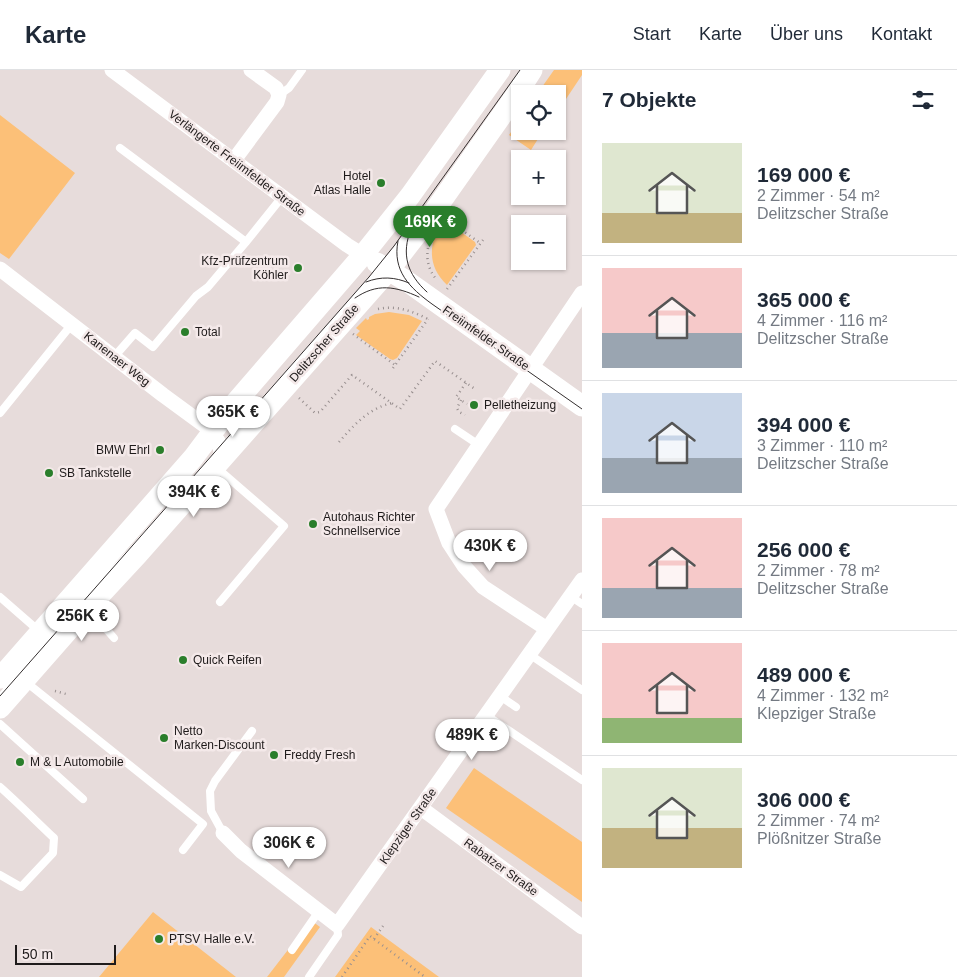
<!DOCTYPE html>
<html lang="de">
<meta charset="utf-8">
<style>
:root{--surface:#fff;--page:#f6f6f7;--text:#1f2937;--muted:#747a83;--line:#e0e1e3;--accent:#2a7e2b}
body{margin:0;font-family:Helvetica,sans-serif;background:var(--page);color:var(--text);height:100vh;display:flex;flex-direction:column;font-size:19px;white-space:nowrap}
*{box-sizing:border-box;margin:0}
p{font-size:16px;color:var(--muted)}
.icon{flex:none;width:28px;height:28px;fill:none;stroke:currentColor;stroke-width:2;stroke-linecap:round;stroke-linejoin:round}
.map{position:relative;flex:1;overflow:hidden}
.drawer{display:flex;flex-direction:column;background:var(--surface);width:375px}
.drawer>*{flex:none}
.tools{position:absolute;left:511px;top:15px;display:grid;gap:10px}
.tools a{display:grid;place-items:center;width:55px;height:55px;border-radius:0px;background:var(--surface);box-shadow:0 1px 4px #0004;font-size:25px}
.scale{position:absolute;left:15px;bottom:12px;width:101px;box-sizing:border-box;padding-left:5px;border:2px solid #1f1b1b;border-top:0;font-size:14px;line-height:18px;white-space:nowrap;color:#1f1b1b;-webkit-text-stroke:4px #f4e9e9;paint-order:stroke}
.price{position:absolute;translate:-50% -42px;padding:0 11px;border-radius:18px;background:#fff;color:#222;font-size:16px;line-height:32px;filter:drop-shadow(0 1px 2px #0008)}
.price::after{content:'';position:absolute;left:50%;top:30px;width:15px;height:11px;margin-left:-8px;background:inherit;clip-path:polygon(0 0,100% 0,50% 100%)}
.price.on{background:var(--accent);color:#fff}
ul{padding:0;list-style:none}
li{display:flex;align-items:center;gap:15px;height:125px;padding:0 20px}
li+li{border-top:1px solid var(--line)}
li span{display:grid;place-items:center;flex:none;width:140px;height:100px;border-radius:0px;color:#555}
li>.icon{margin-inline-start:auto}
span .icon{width:60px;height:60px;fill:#fffc;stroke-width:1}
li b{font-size:21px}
h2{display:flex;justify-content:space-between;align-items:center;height:60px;padding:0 20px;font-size:21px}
header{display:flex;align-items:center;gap:30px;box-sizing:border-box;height:70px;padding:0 25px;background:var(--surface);border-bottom:1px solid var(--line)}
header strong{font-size:24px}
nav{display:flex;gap:28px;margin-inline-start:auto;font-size:18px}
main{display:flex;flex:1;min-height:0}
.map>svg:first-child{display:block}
.green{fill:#fcc078}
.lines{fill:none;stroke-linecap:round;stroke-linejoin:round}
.path{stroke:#988f8f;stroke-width:2.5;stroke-dasharray:1 4;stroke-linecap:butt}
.lane{stroke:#fff;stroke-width:8}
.street{stroke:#fff;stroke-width:15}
.secondary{stroke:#fff;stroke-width:21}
.tram{stroke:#342f2f;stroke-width:1}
.poi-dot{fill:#2a7e2b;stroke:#f4e9e9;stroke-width:2}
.labels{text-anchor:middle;stroke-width:5;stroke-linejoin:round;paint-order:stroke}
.street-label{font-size:12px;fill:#1f1b1b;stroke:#f4e9e9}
.poi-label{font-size:12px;fill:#1f1b1b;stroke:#f4e9e9;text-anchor:start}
</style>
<header>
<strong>Karte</strong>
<nav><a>Start</a><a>Karte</a><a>Über uns</a><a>Kontakt</a></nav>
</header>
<main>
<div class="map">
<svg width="582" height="907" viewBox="0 0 582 907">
<rect width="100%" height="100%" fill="#e7dcdb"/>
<path class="green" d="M 554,0 L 582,0 L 582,5 L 558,41 L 558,24 L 537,24 Z
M 0,45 L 75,103 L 9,189 L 0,183 Z
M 520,49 L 520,61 L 543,61 L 531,80 L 509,65 Z
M 443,149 L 475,172 L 476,175 L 447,215 C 426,195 429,172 443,149 Z
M 389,242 L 409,245 L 422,251 L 397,288 L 393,290 L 390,289 L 356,265 L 360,261 L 356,258 L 366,248 L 367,250 L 369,249 L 369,247 L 375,244 Z
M 474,698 L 582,772 L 582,832 L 446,738 Z
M 153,842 L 236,907 L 99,907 Z
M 312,851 L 320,857 L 284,907 L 267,907 L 301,863 Z
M 371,857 L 439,907 L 335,907 Z"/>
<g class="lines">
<path class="path" d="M 449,151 L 480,173
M 428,178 C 426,190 429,201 437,210
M 447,219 L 483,170
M 378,239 C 396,235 412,241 428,249
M 353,264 L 395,295
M 393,298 L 428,249
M 466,313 L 456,327 L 467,334
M 299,328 L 315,343 L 320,342 L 352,305 L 400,339 L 435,291 L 475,319
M 461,330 L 457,338 L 459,342 L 465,345
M 339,372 C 354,355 369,338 392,333
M 55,621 L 66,624
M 374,869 L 383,856
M 342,907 L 370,866 L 425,907"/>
<path class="lane" d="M 279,25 L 289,18 L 302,0
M 120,78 L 246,172
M 114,287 L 135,263 L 153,277 L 196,226 L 208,217 L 246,172 L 282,127
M 0,343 L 72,254
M 455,359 L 479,375
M 217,398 L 284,456 L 220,532
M 570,526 L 582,534
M 0,527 L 39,561
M 87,541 L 101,553 L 114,568
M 529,584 L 582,620
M 26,612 L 203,754 L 183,780
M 500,626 L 516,637
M 486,645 L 582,710
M 0,654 L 83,729
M 0,717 C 18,733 36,751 54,768 L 53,783 L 21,817 L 0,805
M 223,763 L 211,741 L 210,721 L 215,711 L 252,661
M 292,880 L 319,841
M 309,907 L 338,865 L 337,855"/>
<path class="street" d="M 112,0 L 347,175 L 363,185
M 234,90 L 277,32 L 279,25 L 276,18 L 251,0
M 0,199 L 163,325 L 208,358 L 218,371 L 223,388
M 547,559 L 483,517 L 464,496 L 449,473 L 436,439 L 582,223
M 421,738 L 582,857
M 223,763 L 241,781 L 337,855 L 582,510"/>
<path class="secondary" d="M 377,193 L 408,212 L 582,336
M 0,608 L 193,388 L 229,340 L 363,185 L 410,126 L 500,0
M 0,638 L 86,540 L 138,484 L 389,200 L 433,143 L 516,25 L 532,0"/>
<path class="tram" d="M 411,159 C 401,184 407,204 427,222
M 398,171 C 392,201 410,218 432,234 L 582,339
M 366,212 C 381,206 395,207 409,213
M 355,228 C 377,213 395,216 419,227
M 0,626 L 369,207 L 394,176 L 520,0"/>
</g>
<g class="poi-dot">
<circle cx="381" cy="113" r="5"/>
<circle cx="298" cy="198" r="5"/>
<circle cx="185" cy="262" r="5"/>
<circle cx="474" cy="335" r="5"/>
<circle cx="160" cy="380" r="5"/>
<circle cx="49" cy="403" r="5"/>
<circle cx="313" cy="454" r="5"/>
<circle cx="183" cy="590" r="5"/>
<circle cx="164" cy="668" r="5"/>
<circle cx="274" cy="685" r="5"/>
<circle cx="20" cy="692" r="5"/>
<circle cx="159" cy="869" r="5"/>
</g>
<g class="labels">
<g class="street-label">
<text transform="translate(237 93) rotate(37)" y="4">Verlängerte Freiimfelder Straße</text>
<text transform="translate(486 268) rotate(35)" y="4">Freiimfelder Straße</text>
<text transform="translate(324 273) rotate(-49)" y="4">Delitzscher Straße</text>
<text transform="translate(117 289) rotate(38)" y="4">Kanenaer Weg</text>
<text transform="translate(408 756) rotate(-55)" y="4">Klepziger Straße</text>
<text transform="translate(501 797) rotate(36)" y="4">Rabatzer Straße</text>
</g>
<g class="poi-label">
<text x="371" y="110" text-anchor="end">Hotel<tspan x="371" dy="14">Atlas Halle</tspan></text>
<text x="288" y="195" text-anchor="end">Kfz-Prüfzentrum<tspan x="288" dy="14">Köhler</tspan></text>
<text x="195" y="266">Total</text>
<text x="484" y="339">Pelletheizung</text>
<text x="150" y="384" text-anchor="end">BMW Ehrl</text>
<text x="59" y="407">SB Tankstelle</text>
<text x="323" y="451">Autohaus Richter<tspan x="323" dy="14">Schnellservice</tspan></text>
<text x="193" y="594">Quick Reifen</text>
<text x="174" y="665">Netto<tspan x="174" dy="14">Marken-Discount</tspan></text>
<text x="284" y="689">Freddy Fresh</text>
<text x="30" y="696">M &amp; L Automobile</text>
<text x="169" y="873">PTSV Halle e.V.</text>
</g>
</g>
</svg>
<div class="tools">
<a><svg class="icon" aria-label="locate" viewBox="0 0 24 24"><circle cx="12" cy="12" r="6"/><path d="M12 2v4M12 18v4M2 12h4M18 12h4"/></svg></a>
<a>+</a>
<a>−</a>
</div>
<div class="scale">50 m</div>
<b class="price on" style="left:430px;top:178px">169K €</b>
<b class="price" style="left:233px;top:368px">365K €</b>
<b class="price" style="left:194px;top:448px">394K €</b>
<b class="price" style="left:490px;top:502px">430K €</b>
<b class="price" style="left:82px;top:572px">256K €</b>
<b class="price" style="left:472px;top:691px">489K €</b>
<b class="price" style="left:289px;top:799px">306K €</b>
</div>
<section class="drawer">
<h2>7 Objekte<svg class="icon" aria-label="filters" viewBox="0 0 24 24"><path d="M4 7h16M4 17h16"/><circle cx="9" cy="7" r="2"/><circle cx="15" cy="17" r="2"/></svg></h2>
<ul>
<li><span style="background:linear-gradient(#dfe7d0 70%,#c2b280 0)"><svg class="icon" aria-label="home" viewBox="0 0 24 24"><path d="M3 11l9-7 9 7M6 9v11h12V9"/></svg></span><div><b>169 000 €</b><p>2 Zimmer · 54 m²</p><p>Delitzscher Straße</p></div></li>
<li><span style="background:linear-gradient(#f6c9c9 65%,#9aa5b1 0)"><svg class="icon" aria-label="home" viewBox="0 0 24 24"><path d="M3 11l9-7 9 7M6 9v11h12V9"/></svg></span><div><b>365 000 €</b><p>4 Zimmer · 116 m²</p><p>Delitzscher Straße</p></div></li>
<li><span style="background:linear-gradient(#c9d6e8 65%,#9aa5b1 0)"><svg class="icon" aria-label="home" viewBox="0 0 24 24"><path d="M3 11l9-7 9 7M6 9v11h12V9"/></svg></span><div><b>394 000 €</b><p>3 Zimmer · 110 m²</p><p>Delitzscher Straße</p></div></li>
<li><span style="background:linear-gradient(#f6c9c9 70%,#9aa5b1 0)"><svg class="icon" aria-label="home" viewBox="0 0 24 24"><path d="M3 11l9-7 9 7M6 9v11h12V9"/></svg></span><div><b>256 000 €</b><p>2 Zimmer · 78 m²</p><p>Delitzscher Straße</p></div></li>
<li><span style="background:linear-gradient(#f6c9c9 75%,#8fb573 0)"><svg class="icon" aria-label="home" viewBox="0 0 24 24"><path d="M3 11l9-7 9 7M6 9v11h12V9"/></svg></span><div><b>489 000 €</b><p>4 Zimmer · 132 m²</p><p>Klepziger Straße</p></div></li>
<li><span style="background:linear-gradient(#dfe7d0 60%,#c2b280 0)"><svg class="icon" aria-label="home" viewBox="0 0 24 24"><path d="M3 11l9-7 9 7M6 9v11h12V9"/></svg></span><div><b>306 000 €</b><p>2 Zimmer · 74 m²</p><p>Plößnitzer Straße</p></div></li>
</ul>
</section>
</main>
